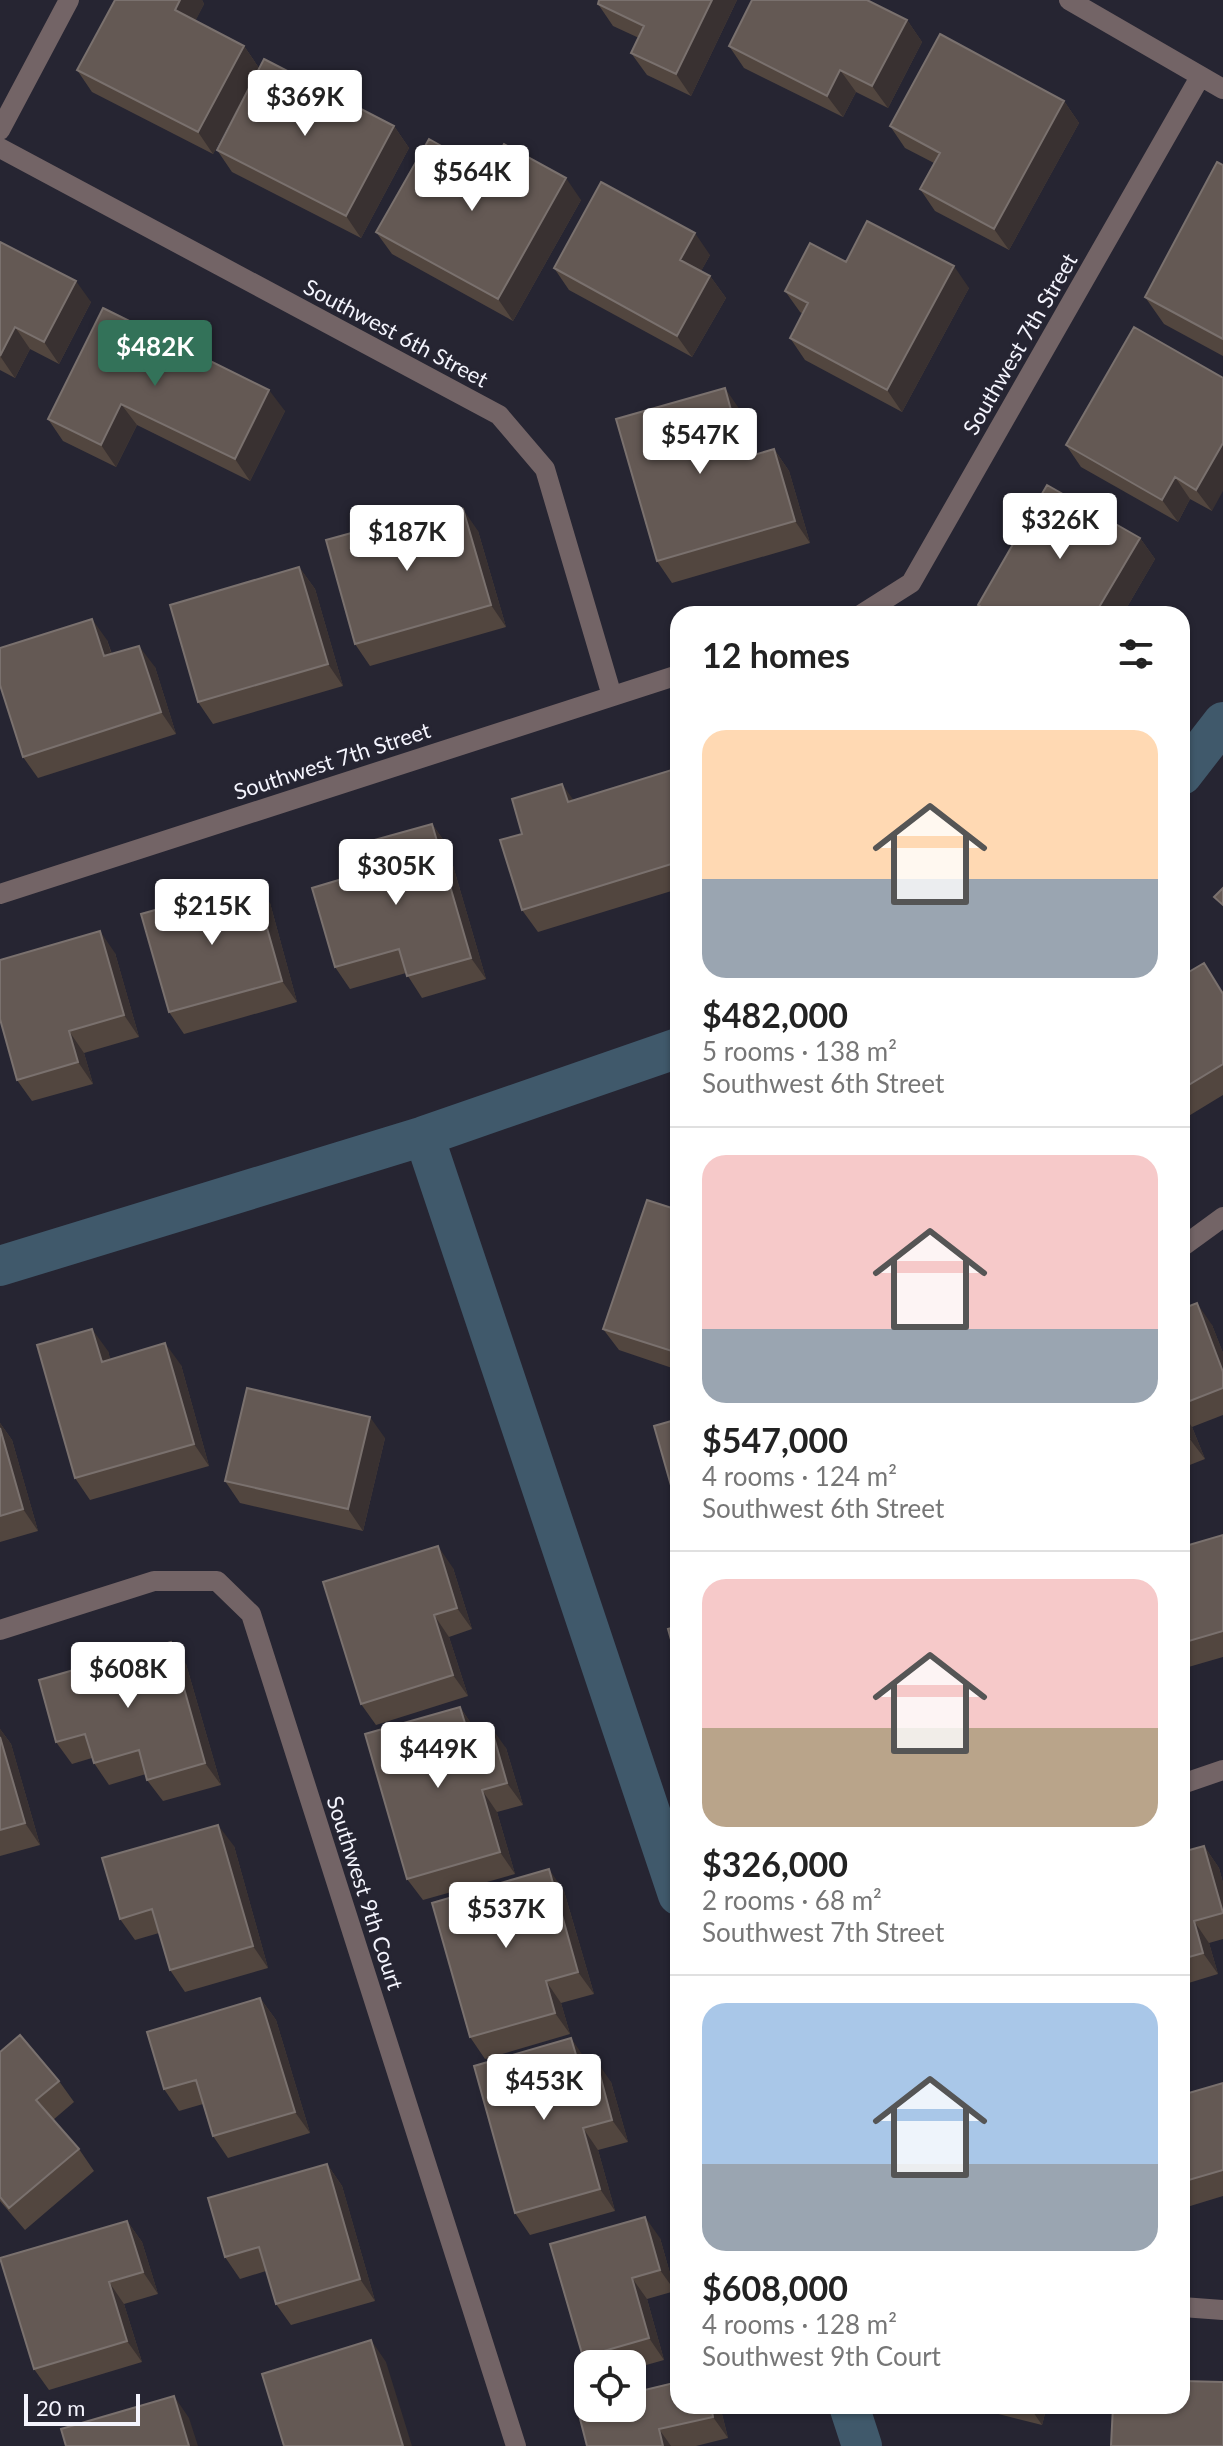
<!DOCTYPE html>
<meta charset="utf-8">
<style>
:root{--surface:#fff;--page:#f6f6f6;--text:#222;--muted:#767676;--line:#e0e0e0;--accent:#337259}
body{margin:0;font-family:Lato,sans-serif;background:var(--page);color:var(--text);height:100vh;display:flex;flex-direction:column;font-size:30px;white-space:nowrap}
*{box-sizing:border-box;margin:0}
p{font-size:26px;color:var(--muted)}
.icon{flex:none;width:44px;height:44px;fill:none;stroke:currentColor;stroke-width:2;stroke-linecap:round;stroke-linejoin:round}
.map{position:relative;flex:1;overflow:hidden}
.panel{position:absolute;left:670px;top:606px;width:520px;height:1808px;display:flex;flex-direction:column;background:var(--surface);border-radius:24px;box-shadow:0 2px 6px #0004}
.panel>*{flex:none}
.tools{position:absolute;left:574px;top:2350px;display:grid;gap:16px}
.tools a{display:grid;place-items:center;width:72px;height:72px;border-radius:16px;background:var(--surface);box-shadow:0 2px 6px #0004;font-size:40px}
.scale{position:absolute;left:24px;bottom:20px;width:116px;box-sizing:border-box;padding-left:8px;border:4px solid #f4f4fd;border-top:0;font-size:22px;line-height:28px;white-space:nowrap;color:#f4f4fd;-webkit-text-stroke:6px #262532;paint-order:stroke}
.price{position:absolute;translate:-50% -68px;padding:0 18px;border-radius:8px;background:#fff;color:#222;font-size:26px;line-height:52px;filter:drop-shadow(0 2px 4px #0008)}
.price::after{content:'';position:absolute;left:50%;top:48px;width:24px;height:18px;margin-left:-12px;background:inherit;clip-path:polygon(0 0,100% 0,50% 100%)}
.price.selected{background:var(--accent);color:#fff}
ul{padding:0;list-style:none}
li{display:grid;align-content:center;gap:16px;height:424px;padding:0 32px}
li+li{border-top:2px solid var(--line)}
li span{display:grid;place-items:center;height:248px;border-radius:24px;color:#555}
li>.icon{margin-inline-start:auto}
span .icon{width:144px;height:144px;fill:#fffc;stroke-width:1}
li b{font-size:34px}
h2{display:flex;justify-content:space-between;align-items:center;height:96px;padding:0 32px;font-size:34px}
.map>svg:first-child{display:block}
.lines{fill:none;stroke-linecap:round;stroke-linejoin:round}
.canal{stroke:#40596b;stroke-width:40}
.minor{stroke:#736466;stroke-width:20}
.wall{fill:#52463f}
.shaded-wall{fill:#393131}
.building{fill:#645954;stroke:#7a716e;stroke-width:2}
.labels{text-anchor:middle;stroke-width:6;stroke-linejoin:round;paint-order:stroke}
.street-label{font-size:22px;fill:#f4f4fd;stroke:#262532}
</style>
<div class="map">
<svg width="1223" height="2446" viewBox="0 0 1223 2446">
<rect width="100%" height="100%" fill="#262532"/>
<g class="lines">
<path class="canal" d="M 1182,775 L 1223,722
M 678,1048 L 424,1136 L 678,1895
M 0,1266 L 424,1136
M 849,2406 L 862,2446"/>
<path class="minor" d="M 1069,0 L 1223,89
M 0,130 L 69,0
M 0,148 L 499,415 L 545,469 L 612,696
M 862,614 L 911,583 L 1200,77
M 0,894 L 678,675
M 1182,1247 L 1223,1217
M 0,1630 L 154,1581 L 217,1581 L 251,1614 L 516,2446
M 1182,1784 L 1223,1770
M 1182,2307 L 1223,2310"/>
</g>
<path class="wall" d="M 115,0 L 202,0 L 204,4 L 195,21 L 244,46 L 259,68 L 213,154 L 92,92 L 77,70 Z
M 599,0 L 737,0 L 691,96 L 647,75 L 631,53 L 639,38 L 613,26 L 598,4 Z
M 907,20 L 922,42 L 888,108 L 856,92 L 843,117 L 744,68 L 729,46 Z
M 1064,101 L 1079,123 L 1009,250 L 935,211 L 920,189 L 934,163 L 905,148 L 890,126 Z
M 394,126 L 409,148 L 361,238 L 232,172 L 217,150 Z
M 1223,165 L 1223,356 L 1164,324 L 1145,297 Z
M 488,172 L 581,200 L 513,321 L 392,254 L 376,232 Z
M 0,242 L 91,302 L 59,364 L 30,349 L 15,378 L 0,370 Z
M 710,255 L 701,271 L 710,276 L 726,298 L 692,357 L 569,290 L 554,268 Z
M 846,262 L 969,288 L 902,412 L 805,360 L 790,338 L 803,314 L 800,312 L 785,291 Z
M 103,308 L 285,411 L 250,481 L 137,425 L 116,467 L 63,441 L 48,419 Z
M 1223,378 L 1212,511 L 1190,499 L 1178,522 L 1081,467 L 1066,445 Z
M 740,410 L 753,455 L 774,449 L 789,471 L 810,543 L 672,583 L 657,561 Z
M 428,508 L 435,517 L 478,531 L 506,627 L 370,666 L 355,644 L 366,529 L 390,519 Z
M 1140,538 L 1155,559 L 1123,614 L 984,614 L 978,605 Z
M 299,567 L 315,589 L 343,686 L 213,724 L 198,702 Z
M 107,640 L 112,654 L 155,667 L 176,734 L 38,778 L 23,757 Z
M 678,768 L 678,889 L 538,932 L 522,910 L 522,834 L 574,800 Z
M 432,824 L 447,845 L 486,979 L 422,998 L 406,973 L 350,989 L 335,967 L 379,868 Z
M 270,903 L 297,1002 L 184,1034 L 169,1012 Z
M 115,953 L 139,1037 L 84,1053 L 93,1084 L 32,1101 L 17,1080 Z
M 1182,976 L 1223,991 L 1223,1095 L 1182,1120 Z
M 678,1210 L 678,1370 L 619,1350 L 603,1329 Z
M 1182,1309 L 1212,1325 L 1223,1353 L 1223,1415 L 1192,1427 L 1205,1459 L 1182,1468 Z
M 108,1351 L 110,1359 L 181,1365 L 209,1466 L 90,1500 L 75,1478 Z
M 0,1423 L 12,1440 L 38,1531 L 0,1542 Z
M 385,1438 L 363,1531 L 240,1503 L 225,1481 Z
M 1223,1535 L 1223,1657 L 1185,1668 L 1182,1663 L 1182,1579 L 1188,1577 Z
M 453,1568 L 472,1629 L 449,1637 L 468,1696 L 376,1725 L 361,1704 Z
M 186,1664 L 221,1785 L 163,1801 L 147,1780 L 146,1774 L 109,1785 L 94,1763 L 92,1758 L 72,1764 L 56,1742 Z
M 460,1707 L 476,1731 L 506,1748 L 523,1805 L 497,1812 L 515,1874 L 423,1900 L 407,1879 Z
M 0,1729 L 11,1744 L 40,1845 L 0,1856 Z
M 234,1846 L 268,1968 L 185,1992 L 170,1970 L 159,1933 L 135,1940 L 120,1919 Z
M 1204,1846 L 1219,1868 L 1223,1883 L 1223,1939 L 1209,1943 L 1218,1974 L 1182,1985 L 1182,1852 Z
M 564,1891 L 594,1994 L 561,2003 L 570,2034 L 485,2059 L 470,2037 Z
M 260,1998 L 276,2020 L 310,2133 L 228,2158 L 213,2136 L 203,2104 L 179,2111 L 164,2089 Z
M 0,2052 L 59,2081 L 74,2102 L 53,2120 L 79,2149 L 94,2171 L 25,2230 L 0,2201 Z
M 586,2060 L 587,2062 L 611,2082 L 628,2142 L 598,2150 L 615,2211 L 530,2235 L 515,2213 Z
M 1223,2083 L 1223,2196 L 1187,2207 L 1182,2199 L 1182,2123 L 1189,2121 Z
M 327,2164 L 342,2186 L 375,2301 L 291,2325 L 276,2304 L 266,2271 L 240,2279 L 225,2257 Z
M 127,2221 L 142,2242 L 158,2294 L 124,2304 L 142,2362 L 49,2390 L 34,2369 Z
M 660,2238 L 675,2291 L 647,2299 L 664,2360 L 632,2369 L 632,2364 L 588,2364 L 583,2357 L 550,2244 Z
M 720,2406 L 728,2438 L 696,2446 L 587,2446 Z
M 967,2406 L 1047,2406 L 1042,2425 Z"/>
<path class="shaded-wall" d="M 180,0 L 202,0 L 204,4 L 190,32 L 175,10 Z
M 712,0 L 737,0 L 691,96 L 676,74 Z
M 907,20 L 922,42 L 888,108 L 872,86 Z
M 244,46 L 259,68 L 213,154 L 198,132 Z
M 840,70 L 856,92 L 843,117 L 827,96 Z
M 1064,101 L 1079,123 L 1009,250 L 994,229 Z
M 394,126 L 409,148 L 361,238 L 346,216 Z
M 566,178 L 581,200 L 513,321 L 498,299 Z
M 695,233 L 710,255 L 695,282 L 680,260 Z
M 954,266 L 969,288 L 902,412 L 887,390 Z
M 710,276 L 726,298 L 692,357 L 677,336 Z
M 76,281 L 91,302 L 59,364 L 44,342 Z
M 15,327 L 30,349 L 15,378 L 0,356 Z
M 725,388 L 740,410 L 760,479 L 744,458 Z
M 269,390 L 285,411 L 250,481 L 235,459 Z
M 121,404 L 137,425 L 116,467 L 101,445 Z
M 1223,443 L 1223,491 L 1212,511 L 1196,490 Z
M 774,449 L 789,471 L 810,543 L 795,521 Z
M 1175,477 L 1190,499 L 1178,522 L 1162,500 Z
M 463,509 L 478,531 L 506,627 L 491,605 Z
M 1140,538 L 1155,559 L 1123,614 L 1095,614 Z
M 299,567 L 315,589 L 343,686 L 328,664 Z
M 92,619 L 107,640 L 119,678 L 104,656 Z
M 139,646 L 155,667 L 176,734 L 161,712 Z
M 562,784 L 577,805 L 568,802 Z
M 432,824 L 447,845 L 486,979 L 471,958 Z
M 254,882 L 270,903 L 297,1002 L 282,981 Z
M 100,931 L 115,953 L 139,1037 L 124,1015 Z
M 69,1031 L 84,1053 L 93,1084 L 78,1062 Z
M 1197,1303 L 1212,1325 L 1223,1353 L 1223,1372 Z
M 92,1329 L 108,1351 L 117,1383 L 102,1362 Z
M 165,1343 L 181,1365 L 209,1466 L 194,1444 Z
M 1182,1412 L 1192,1427 L 1205,1459 L 1189,1438 L 1182,1418 Z
M 370,1417 L 385,1438 L 363,1531 L 348,1509 Z
M 0,1423 L 12,1440 L 38,1531 L 23,1509 L 0,1428 Z
M 438,1546 L 453,1568 L 472,1629 L 457,1608 Z
M 434,1615 L 449,1637 L 468,1696 L 453,1675 Z
M 171,1642 L 186,1664 L 221,1785 L 205,1763 Z
M 460,1707 L 475,1729 L 483,1755 L 468,1733 Z
M 491,1727 L 506,1748 L 523,1805 L 507,1783 Z
M 0,1729 L 11,1744 L 40,1845 L 25,1823 L 0,1737 Z
M 482,1790 L 497,1812 L 515,1874 L 500,1852 Z
M 218,1825 L 234,1846 L 268,1968 L 253,1946 Z
M 1204,1846 L 1219,1868 L 1223,1883 L 1223,1913 Z
M 549,1869 L 564,1891 L 594,1994 L 578,1972 Z
M 1194,1921 L 1209,1943 L 1218,1974 L 1203,1953 Z
M 546,1981 L 561,2003 L 570,2034 L 555,2013 Z
M 260,1998 L 276,2020 L 310,2133 L 295,2112 Z
M 571,2038 L 586,2060 L 594,2086 L 579,2065 Z
M 596,2060 L 611,2082 L 628,2142 L 612,2120 Z
M 583,2128 L 598,2150 L 615,2211 L 600,2189 Z
M 327,2164 L 342,2186 L 375,2301 L 360,2279 Z
M 645,2217 L 660,2238 L 675,2291 L 660,2270 Z
M 127,2221 L 142,2242 L 158,2294 L 143,2272 Z
M 632,2278 L 647,2299 L 664,2360 L 649,2338 Z
M 109,2282 L 124,2304 L 142,2362 L 127,2341 Z
M 371,2340 L 386,2362 L 412,2446 L 403,2446 Z
M 174,2396 L 189,2418 L 198,2446 L 189,2446 Z
M 711,2406 L 720,2406 L 728,2438 L 713,2417 Z
M 1029,2406 L 1047,2406 L 1042,2425 Z
M 659,2429 L 671,2446 L 663,2446 Z"/>
<path class="building" d="M 115,0 L 180,0 L 175,10 L 244,46 L 198,132 L 77,70 Z
M 599,0 L 712,0 L 676,74 L 631,53 L 644,26 L 598,4 Z
M 752,0 L 867,0 L 907,20 L 872,86 L 840,70 L 827,96 L 729,46 Z
M 940,34 L 1064,101 L 994,229 L 920,189 L 940,153 L 890,126 Z
M 264,59 L 394,126 L 346,216 L 217,150 Z
M 429,139 L 488,172 L 504,144 L 566,178 L 498,299 L 376,232 Z
M 1217,162 L 1223,165 L 1223,339 L 1145,297 Z
M 601,182 L 695,233 L 680,260 L 710,276 L 677,336 L 554,268 Z
M 867,221 L 954,266 L 887,390 L 790,338 L 808,303 L 785,291 L 810,243 L 846,262 Z
M 0,242 L 76,281 L 44,342 L 15,327 L 0,356 Z
M 103,308 L 269,390 L 235,459 L 121,404 L 101,445 L 48,419 Z
M 1134,327 L 1223,378 L 1223,443 L 1196,490 L 1175,477 L 1162,500 L 1066,445 Z
M 725,388 L 744,458 L 774,449 L 795,521 L 657,561 L 616,419 Z
M 1047,485 L 1140,538 L 1095,614 L 993,614 L 978,605 Z
M 428,508 L 431,518 L 463,509 L 491,605 L 355,644 L 326,540 L 366,529 L 364,523 L 388,516 L 389,519 Z
M 299,567 L 328,664 L 198,702 L 170,605 Z
M 92,619 L 104,656 L 139,646 L 161,712 L 23,757 L 0,685 L 0,648 Z
M 678,768 L 678,862 L 522,910 L 500,840 L 522,834 L 512,799 L 562,784 L 568,802 Z
M 432,824 L 471,958 L 407,976 L 399,949 L 335,967 L 312,888 L 379,868 L 371,841 Z
M 254,882 L 282,981 L 169,1012 L 141,914 Z
M 1223,888 L 1223,905 L 1214,897 Z
M 100,931 L 124,1015 L 69,1031 L 78,1062 L 17,1080 L 0,1019 L 0,960 Z
M 1204,963 L 1223,994 L 1223,1064 L 1182,1089 L 1182,976 Z
M 647,1200 L 678,1210 L 678,1353 L 603,1329 Z
M 1197,1303 L 1223,1372 L 1223,1388 L 1182,1404 L 1182,1309 Z
M 92,1329 L 102,1362 L 165,1343 L 194,1444 L 75,1478 L 37,1345 Z
M 247,1388 L 370,1417 L 348,1509 L 225,1481 Z
M 1182,1418 L 1189,1438 L 1182,1440 Z
M 678,1419 L 678,1510 L 654,1426 Z
M 0,1428 L 23,1509 L 0,1516 Z
M 1223,1535 L 1223,1631 L 1182,1643 L 1182,1579 L 1188,1577 L 1182,1558 L 1182,1547 Z
M 438,1546 L 457,1608 L 434,1615 L 453,1675 L 361,1704 L 323,1582 Z
M 678,1626 L 678,1665 L 668,1629 Z
M 171,1642 L 205,1763 L 147,1780 L 139,1750 L 94,1763 L 85,1734 L 56,1742 L 39,1680 Z
M 460,1707 L 468,1733 L 491,1727 L 507,1783 L 482,1790 L 500,1852 L 407,1879 L 365,1734 Z
M 0,1737 L 25,1823 L 0,1830 Z
M 218,1825 L 253,1946 L 170,1970 L 152,1909 L 120,1919 L 102,1858 Z
M 1204,1846 L 1223,1913 L 1194,1921 L 1203,1953 L 1182,1959 L 1182,1852 Z
M 549,1869 L 578,1972 L 546,1981 L 555,2013 L 470,2037 L 432,1903 Z
M 260,1998 L 295,2112 L 213,2136 L 196,2080 L 164,2089 L 147,2032 Z
M 20,2035 L 59,2081 L 36,2100 L 79,2149 L 9,2208 L 0,2197 L 0,2052 Z
M 571,2038 L 579,2065 L 596,2060 L 612,2120 L 583,2128 L 600,2189 L 515,2213 L 474,2066 Z
M 1223,2083 L 1223,2170 L 1182,2182 L 1182,2123 L 1189,2121 L 1182,2095 Z
M 327,2164 L 360,2279 L 276,2304 L 259,2247 L 225,2257 L 208,2198 Z
M 645,2217 L 660,2270 L 632,2278 L 649,2338 L 583,2357 L 550,2244 Z
M 127,2221 L 143,2272 L 109,2282 L 127,2341 L 34,2369 L 0,2258 Z
M 371,2340 L 403,2446 L 284,2446 L 262,2374 Z
M 1182,2381 L 1223,2382 L 1223,2446 L 1111,2446 L 1113,2406 L 1182,2406 Z
M 678,2382 L 678,2406 L 711,2406 L 713,2417 L 659,2429 L 663,2446 L 587,2446 L 577,2407 L 588,2404 L 588,2408 L 632,2408 L 632,2393 Z
M 174,2396 L 189,2446 L 66,2446 L 61,2429 Z"/>
<g class="labels">
<g class="street-label">
<text transform="translate(396 333) rotate(28)" y="8">Southwest 6th Street</text>
<text transform="translate(1020 344) rotate(-60)" y="8">Southwest 7th Street</text>
<text transform="translate(332 761) rotate(-18)" y="8">Southwest 7th Street</text>
<text transform="translate(365 1893) rotate(72)" y="8">Southwest 9th Court</text>
</g>
</g>
</svg>
<div class="tools">
<a><svg class="icon" aria-label="locate" viewBox="0 0 24 24"><circle cx="12" cy="12" r="6"/><path d="M12 2v4M12 18v4M2 12h4M18 12h4"/></svg></a>
</div>
<div class="scale">20 m</div>
<b class="price" style="left:305px;top:138px">$369K</b>
<b class="price" style="left:472px;top:213px">$564K</b>
<b class="price selected" style="left:155px;top:388px">$482K</b>
<b class="price" style="left:700px;top:476px">$547K</b>
<b class="price" style="left:1060px;top:561px">$326K</b>
<b class="price" style="left:407px;top:573px">$187K</b>
<b class="price" style="left:396px;top:907px">$305K</b>
<b class="price" style="left:212px;top:947px">$215K</b>
<b class="price" style="left:128px;top:1710px">$608K</b>
<b class="price" style="left:438px;top:1790px">$449K</b>
<b class="price" style="left:506px;top:1950px">$537K</b>
<b class="price" style="left:544px;top:2122px">$453K</b>
<section class="panel">
<h2>12 homes<svg class="icon" aria-label="filters" viewBox="0 0 24 24"><path d="M4 7h16M4 17h16"/><circle cx="9" cy="7" r="2"/><circle cx="15" cy="17" r="2"/></svg></h2>
<ul>
<li><span style="background:linear-gradient(#ffd9b3 60%,#9aa5b1 0)"><svg class="icon" aria-label="home" viewBox="0 0 24 24"><path d="M3 11l9-7 9 7M6 9v11h12V9"/></svg></span><div><b>$482,000</b><p>5 rooms · 138 m²</p><p>Southwest 6th Street</p></div></li>
<li><span style="background:linear-gradient(#f6c9c9 70%,#9aa5b1 0)"><svg class="icon" aria-label="home" viewBox="0 0 24 24"><path d="M3 11l9-7 9 7M6 9v11h12V9"/></svg></span><div><b>$547,000</b><p>4 rooms · 124 m²</p><p>Southwest 6th Street</p></div></li>
<li><span style="background:linear-gradient(#f6c9c9 60%,#b9a48a 0)"><svg class="icon" aria-label="home" viewBox="0 0 24 24"><path d="M3 11l9-7 9 7M6 9v11h12V9"/></svg></span><div><b>$326,000</b><p>2 rooms · 68 m²</p><p>Southwest 7th Street</p></div></li>
<li><span style="background:linear-gradient(#a9c7e8 65%,#9aa5b1 0)"><svg class="icon" aria-label="home" viewBox="0 0 24 24"><path d="M3 11l9-7 9 7M6 9v11h12V9"/></svg></span><div><b>$608,000</b><p>4 rooms · 128 m²</p><p>Southwest 9th Court</p></div></li>
</ul>
</section>
</div>
